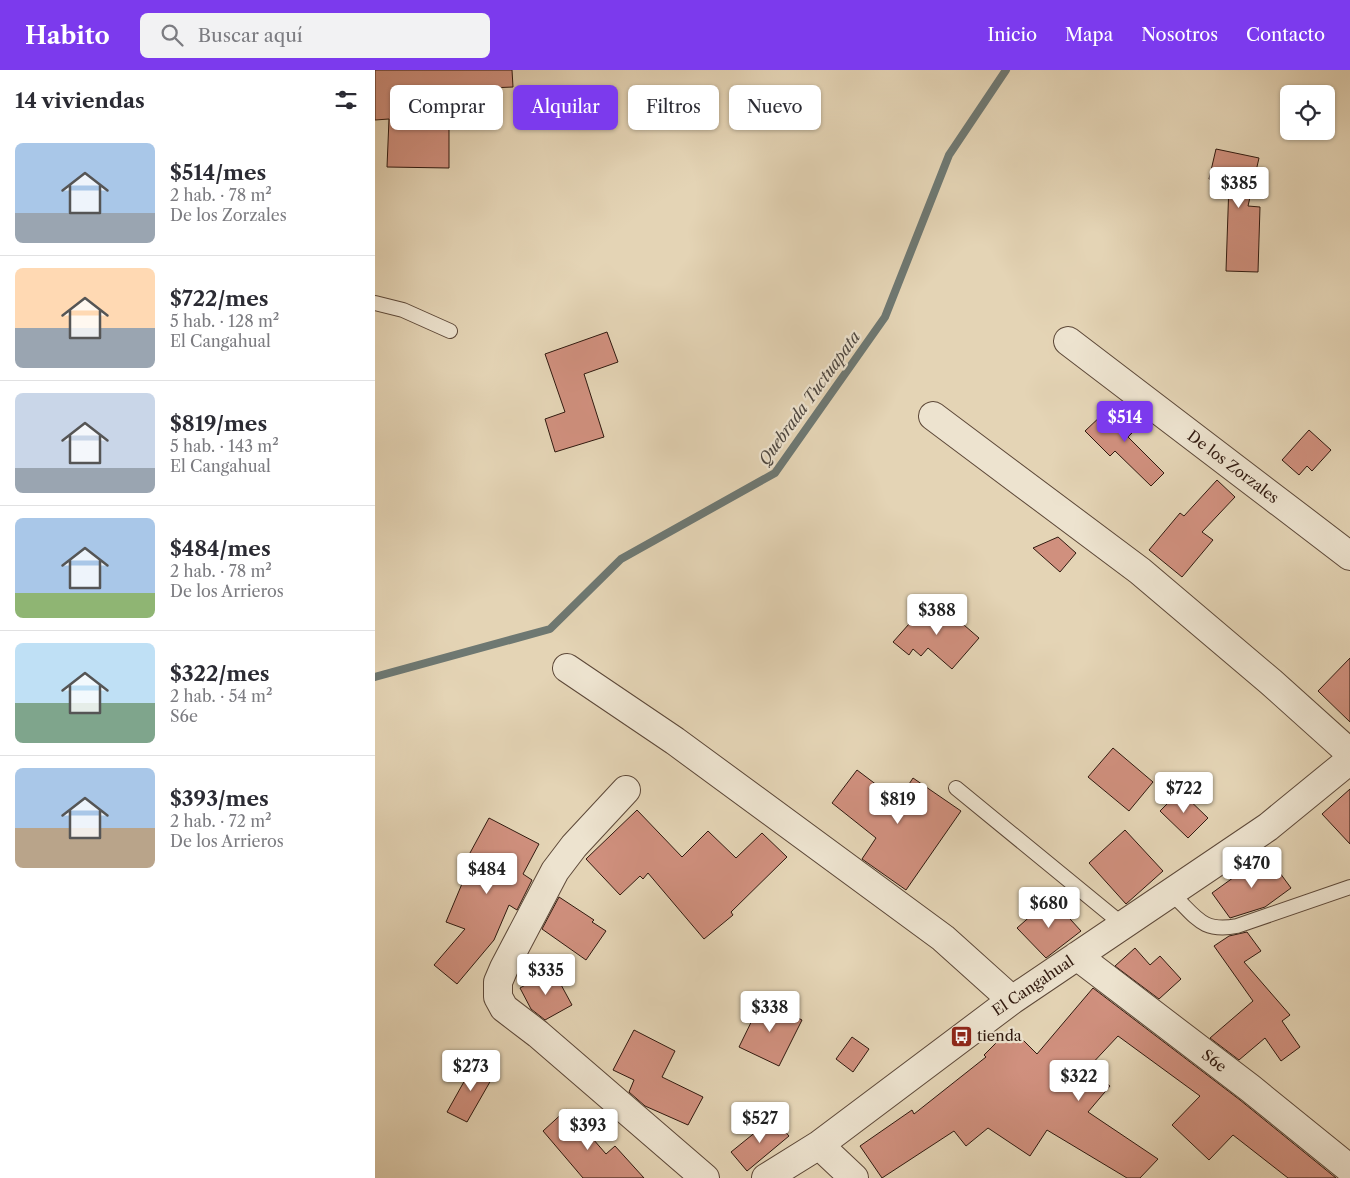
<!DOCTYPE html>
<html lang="es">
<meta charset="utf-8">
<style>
:root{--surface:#fff;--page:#f2f2f3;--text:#2b2b33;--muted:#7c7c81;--line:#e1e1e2;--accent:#7c3aed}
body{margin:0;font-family:"Libre Caslon Text",serif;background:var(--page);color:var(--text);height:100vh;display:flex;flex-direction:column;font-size:19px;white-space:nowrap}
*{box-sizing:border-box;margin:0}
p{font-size:16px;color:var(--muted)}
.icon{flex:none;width:28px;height:28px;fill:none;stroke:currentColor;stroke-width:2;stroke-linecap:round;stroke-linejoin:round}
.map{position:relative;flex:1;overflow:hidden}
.sheet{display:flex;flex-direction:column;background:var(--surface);width:375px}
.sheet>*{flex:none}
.banner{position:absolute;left:15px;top:15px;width:475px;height:45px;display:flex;gap:10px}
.fabs{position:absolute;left:905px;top:15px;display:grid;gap:10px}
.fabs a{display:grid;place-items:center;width:55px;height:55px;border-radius:8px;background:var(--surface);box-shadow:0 1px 4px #0004;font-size:25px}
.price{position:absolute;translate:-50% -42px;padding:0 11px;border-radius:5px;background:#fff;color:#222;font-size:16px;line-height:32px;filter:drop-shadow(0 1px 2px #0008)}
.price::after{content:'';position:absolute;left:50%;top:30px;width:15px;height:11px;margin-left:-8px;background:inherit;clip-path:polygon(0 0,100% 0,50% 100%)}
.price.selected{background:var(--accent);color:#fff}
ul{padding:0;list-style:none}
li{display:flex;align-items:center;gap:15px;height:125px;padding:0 15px}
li+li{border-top:1px solid var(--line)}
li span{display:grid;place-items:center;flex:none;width:140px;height:100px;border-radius:8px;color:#555}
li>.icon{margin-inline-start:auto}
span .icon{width:60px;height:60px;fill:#fffc;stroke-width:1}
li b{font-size:21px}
h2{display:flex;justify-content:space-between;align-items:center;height:60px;padding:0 15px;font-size:21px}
.chip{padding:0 18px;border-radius:8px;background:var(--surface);box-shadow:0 1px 4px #0004;font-size:18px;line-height:45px}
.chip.selected{background:var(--accent);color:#fff}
header{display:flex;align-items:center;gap:30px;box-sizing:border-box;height:70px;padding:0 25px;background:var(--accent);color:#fff}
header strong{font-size:24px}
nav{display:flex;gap:28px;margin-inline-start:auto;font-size:18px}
.search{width:350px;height:45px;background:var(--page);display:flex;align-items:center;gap:12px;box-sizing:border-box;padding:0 18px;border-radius:8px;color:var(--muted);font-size:19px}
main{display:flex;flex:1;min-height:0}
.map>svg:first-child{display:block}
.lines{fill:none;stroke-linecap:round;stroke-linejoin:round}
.stream{stroke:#6e7872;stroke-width:8}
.building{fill:#d0907e;stroke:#30190f}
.lane-casing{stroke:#5d4838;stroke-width:16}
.street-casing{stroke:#5d4838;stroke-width:30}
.lane{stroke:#ede3cf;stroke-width:14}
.street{stroke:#ede3cf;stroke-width:28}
.labels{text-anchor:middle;stroke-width:4.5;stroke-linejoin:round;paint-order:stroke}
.street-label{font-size:15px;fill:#30190f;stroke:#ede3cf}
.poi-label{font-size:15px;fill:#30190f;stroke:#ede3cf;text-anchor:start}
.water-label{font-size:16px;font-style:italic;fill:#4f4841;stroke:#ede3cf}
</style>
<header>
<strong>Habito</strong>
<div class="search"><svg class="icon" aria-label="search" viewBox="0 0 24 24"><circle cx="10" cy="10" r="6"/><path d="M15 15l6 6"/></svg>Buscar aquí</div>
<nav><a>Inicio</a><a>Mapa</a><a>Nosotros</a><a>Contacto</a></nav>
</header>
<main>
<section class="sheet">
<h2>14 viviendas<svg class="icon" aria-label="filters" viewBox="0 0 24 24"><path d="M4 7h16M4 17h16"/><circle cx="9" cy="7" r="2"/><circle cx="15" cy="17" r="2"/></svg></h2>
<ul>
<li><span style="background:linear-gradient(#a9c7e8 70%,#9aa5b1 0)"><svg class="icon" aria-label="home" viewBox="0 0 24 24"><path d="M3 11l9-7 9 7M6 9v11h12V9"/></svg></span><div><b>$514/mes</b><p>2 hab. · 78 m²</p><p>De los Zorzales</p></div></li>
<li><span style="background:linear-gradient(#ffd9b3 60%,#9aa5b1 0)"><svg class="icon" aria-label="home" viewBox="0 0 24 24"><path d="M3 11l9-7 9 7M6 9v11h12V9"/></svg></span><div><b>$722/mes</b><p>5 hab. · 128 m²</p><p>El Cangahual</p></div></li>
<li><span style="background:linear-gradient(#c9d6e8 75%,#9aa5b1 0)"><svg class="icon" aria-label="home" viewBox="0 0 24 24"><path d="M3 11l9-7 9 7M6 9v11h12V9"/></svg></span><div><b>$819/mes</b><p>5 hab. · 143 m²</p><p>El Cangahual</p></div></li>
<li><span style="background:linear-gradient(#a9c7e8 75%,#8fb573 0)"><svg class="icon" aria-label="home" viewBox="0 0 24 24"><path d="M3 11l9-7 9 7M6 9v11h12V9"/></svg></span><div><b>$484/mes</b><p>2 hab. · 78 m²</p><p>De los Arrieros</p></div></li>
<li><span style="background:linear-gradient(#bfe0f5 60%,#7fa58c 0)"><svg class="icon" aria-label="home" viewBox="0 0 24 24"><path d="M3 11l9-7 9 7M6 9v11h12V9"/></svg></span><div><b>$322/mes</b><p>2 hab. · 54 m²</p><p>S6e</p></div></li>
<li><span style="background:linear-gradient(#a9c7e8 60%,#b9a48a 0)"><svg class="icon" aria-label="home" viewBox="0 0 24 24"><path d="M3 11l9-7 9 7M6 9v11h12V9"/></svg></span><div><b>$393/mes</b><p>2 hab. · 72 m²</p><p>De los Arrieros</p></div></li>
</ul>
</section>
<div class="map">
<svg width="975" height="1108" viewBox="0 0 975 1108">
<rect width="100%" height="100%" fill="#e4d4b5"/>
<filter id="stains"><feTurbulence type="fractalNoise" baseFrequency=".004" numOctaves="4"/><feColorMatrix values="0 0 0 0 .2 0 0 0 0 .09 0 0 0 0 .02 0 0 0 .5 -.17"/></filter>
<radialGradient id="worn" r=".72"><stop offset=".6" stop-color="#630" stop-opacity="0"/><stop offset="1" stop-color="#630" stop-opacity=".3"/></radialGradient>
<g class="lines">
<path class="stream" d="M 0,607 L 175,559 L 246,489 L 400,403 L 510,247 L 574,85 L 631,0"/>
</g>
<path class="building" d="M 0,0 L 137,0 L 138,17 L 90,19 L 92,45 L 74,46 L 74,98 L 12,97 L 14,49 L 0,50 Z
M 841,79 L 884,88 L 873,136 L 885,137 L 883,202 L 851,201 L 854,113 L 834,109 Z
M 232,262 L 243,292 L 209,304 L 229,367 L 180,382 L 170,349 L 190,342 L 170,284 Z
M 753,336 L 770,350 L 753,367 L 789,403 L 776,416 L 740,381 L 735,386 L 710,361 L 728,344 L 737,352 Z
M 934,360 L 956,380 L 937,401 L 932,396 L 924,405 L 907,390 Z
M 842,410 L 860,427 L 827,462 L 838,470 L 807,507 L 774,480 L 805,443 L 809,446 Z
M 683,467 L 701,483 L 685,502 L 658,478 Z
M 550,536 L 560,544 L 567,536 L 604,568 L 577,599 L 553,578 L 546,586 L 538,579 L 534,585 L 518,572 Z
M 975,588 L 975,652 L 943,621 Z
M 738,678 L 778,712 L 754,741 L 713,707 Z
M 482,700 L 523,731 L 538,708 L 586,741 L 531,820 L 487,789 L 501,768 L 457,733 Z
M 975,719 L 975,774 L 947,744 Z
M 805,721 L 833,748 L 813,768 L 785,741 Z
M 262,740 L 307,787 L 333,761 L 361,788 L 387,763 L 412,787 L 356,842 L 358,845 L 329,869 L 273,803 L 268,809 L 265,806 L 245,825 L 211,789 Z
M 114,748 L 164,774 L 148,804 L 157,810 L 142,840 L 134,835 L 119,870 L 82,914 L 59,895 L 90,859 L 71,852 L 94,797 L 89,794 Z
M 750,760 L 788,801 L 751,834 L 714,793 Z
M 891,784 L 916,818 L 890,837 L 855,848 L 837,823 Z
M 184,827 L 219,850 L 217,852 L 231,861 L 211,890 L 167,859 Z
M 676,828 L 706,861 L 671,888 L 642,858 Z
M 872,862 L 886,881 L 869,892 L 915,945 L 907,951 L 925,977 L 906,991 L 890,968 L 864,990 L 835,968 L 878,931 L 839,876 L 854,866 Z
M 760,878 L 775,895 L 785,886 L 806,909 L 784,929 L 740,896 Z
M 178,900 L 197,935 L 170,950 L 156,939 L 145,918 Z
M 718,918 L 865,1030 L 961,1108 L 913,1108 L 858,1065 L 834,1090 L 797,1055 L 825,1026 L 743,966 L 713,998 L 735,1016 L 713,1042 L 783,1089 L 765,1108 L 752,1108 L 672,1060 L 655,1086 L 613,1058 L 591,1076 L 579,1061 L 507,1108 L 485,1076 L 537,1040 L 539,1044 L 611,987 L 609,985 L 636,958 L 662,984 Z
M 387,930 L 427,950 L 404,996 L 364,977 Z
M 259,960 L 300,981 L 287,1007 L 328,1027 L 313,1055 L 270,1036 L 254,1022 L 259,1010 L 238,1000 Z
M 477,967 L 494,979 L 478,1002 L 461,989 Z
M 100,992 L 120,1003 L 92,1052 L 72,1042 Z
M 192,1039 L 231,1084 L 240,1076 L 269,1108 L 208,1108 L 168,1061 Z
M 398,1048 L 414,1066 L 372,1101 L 356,1082 Z"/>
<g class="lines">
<defs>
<path id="lane" d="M 0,233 L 28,240 L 75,261
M 581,718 L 747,854
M 796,823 C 821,846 826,863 862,856 L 975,817"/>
<path id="street" d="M 693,271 L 975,486
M 558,346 L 765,501 L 896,612 L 975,683
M 192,598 L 300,671 L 568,868 L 637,930
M 251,720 L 199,776 L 180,801 L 129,898 L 123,912 L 123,927 L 129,938 L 163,964 L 330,1108
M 702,886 L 875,1018 L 975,1099
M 444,1075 L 479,1108
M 391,1108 L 444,1075 L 637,930 L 893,757 L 975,690"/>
</defs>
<use href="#lane" class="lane-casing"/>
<use href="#street" class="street-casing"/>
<use href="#lane" class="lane"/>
<use href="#street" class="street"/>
</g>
<defs>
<symbol id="bus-square" viewBox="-11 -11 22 22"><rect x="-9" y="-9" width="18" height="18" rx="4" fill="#8f2418" stroke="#ede3cf"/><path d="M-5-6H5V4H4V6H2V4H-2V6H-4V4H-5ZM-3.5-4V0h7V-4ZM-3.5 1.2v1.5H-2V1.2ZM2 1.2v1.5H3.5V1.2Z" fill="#fff"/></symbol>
</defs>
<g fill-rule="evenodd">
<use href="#bus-square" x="574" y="954" width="25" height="25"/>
</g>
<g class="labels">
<g class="street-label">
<text transform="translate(858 397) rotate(37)" y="5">De los Zorzales</text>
<text transform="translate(658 916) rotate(-34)" y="5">El Cangahual</text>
<text transform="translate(839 991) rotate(37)" y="5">S6e</text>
</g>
<g class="poi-label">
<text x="602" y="971">tienda</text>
</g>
<g class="water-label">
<text transform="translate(434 328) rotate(-54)" y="6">Quebrada Tuctuapata</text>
</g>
</g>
<rect width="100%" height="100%" filter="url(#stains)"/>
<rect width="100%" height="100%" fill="url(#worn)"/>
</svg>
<div class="fabs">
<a><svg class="icon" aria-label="locate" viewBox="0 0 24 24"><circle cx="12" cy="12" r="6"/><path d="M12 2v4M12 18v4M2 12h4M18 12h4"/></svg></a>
</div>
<b class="price" style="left:864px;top:139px">$385</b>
<b class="price selected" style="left:750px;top:373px">$514</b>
<b class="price" style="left:562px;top:566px">$388</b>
<b class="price" style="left:809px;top:744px">$722</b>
<b class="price" style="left:523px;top:755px">$819</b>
<b class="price" style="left:877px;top:819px">$470</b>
<b class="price" style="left:112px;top:825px">$484</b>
<b class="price" style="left:674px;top:859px">$680</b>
<b class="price" style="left:171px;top:926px">$335</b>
<b class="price" style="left:395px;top:963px">$338</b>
<b class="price" style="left:96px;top:1022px">$273</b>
<b class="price" style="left:704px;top:1032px">$322</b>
<b class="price" style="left:385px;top:1074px">$527</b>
<b class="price" style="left:213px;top:1081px">$393</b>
<div class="banner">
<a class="chip">Comprar</a>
<a class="chip selected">Alquilar</a>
<a class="chip">Filtros</a>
<a class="chip">Nuevo</a>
</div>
</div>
</main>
